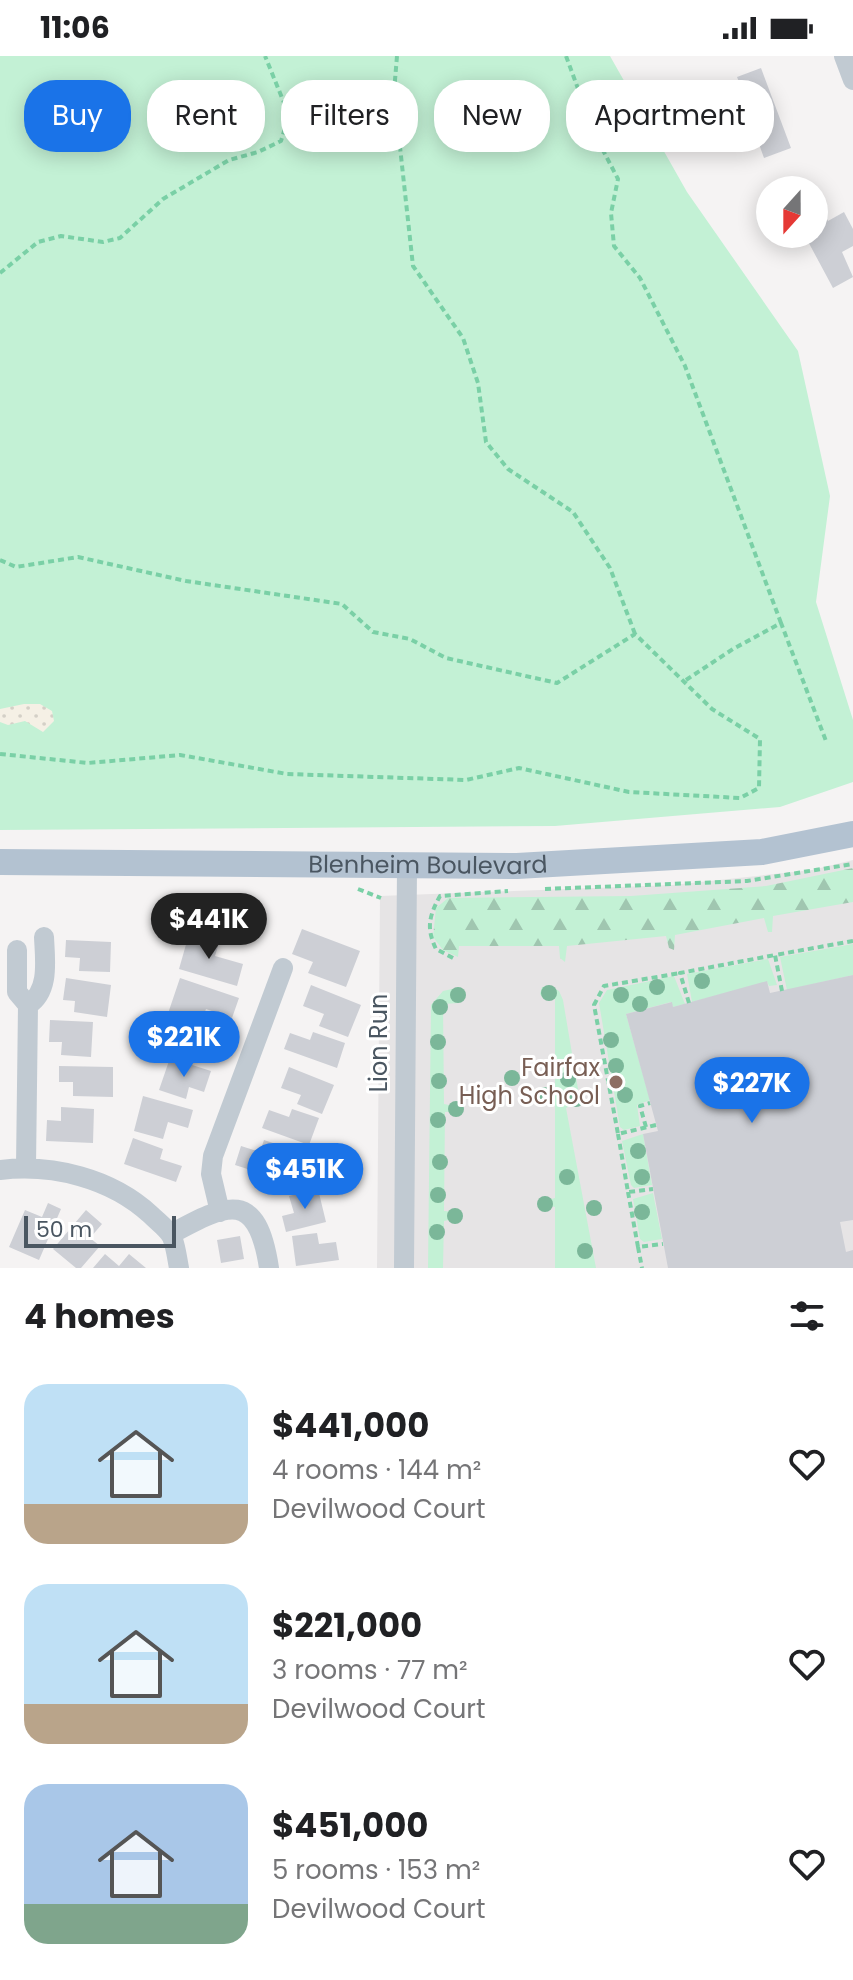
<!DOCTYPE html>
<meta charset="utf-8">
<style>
:root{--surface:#fff;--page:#f6f6f6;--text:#202124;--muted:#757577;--accent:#1a73e8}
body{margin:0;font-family:Poppins,sans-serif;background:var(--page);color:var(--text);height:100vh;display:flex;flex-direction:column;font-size:30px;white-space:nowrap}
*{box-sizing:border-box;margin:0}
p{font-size:26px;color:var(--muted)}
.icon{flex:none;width:44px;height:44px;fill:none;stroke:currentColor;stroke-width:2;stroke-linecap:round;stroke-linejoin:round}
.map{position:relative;height:1212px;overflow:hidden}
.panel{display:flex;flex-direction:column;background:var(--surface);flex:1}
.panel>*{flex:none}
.hud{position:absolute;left:24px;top:24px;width:806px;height:72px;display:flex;gap:16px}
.needle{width:52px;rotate:201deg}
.fabs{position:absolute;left:756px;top:120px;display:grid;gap:16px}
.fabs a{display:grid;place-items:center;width:72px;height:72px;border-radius:50%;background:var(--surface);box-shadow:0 4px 20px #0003;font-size:40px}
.scale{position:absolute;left:24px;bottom:20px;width:152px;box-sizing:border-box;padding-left:8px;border:4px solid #4a5661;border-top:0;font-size:22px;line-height:28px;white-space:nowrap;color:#4a5661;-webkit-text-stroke:6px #fff;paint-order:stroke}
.price{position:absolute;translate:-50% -68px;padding:0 18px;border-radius:28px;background:var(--accent);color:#fff;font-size:26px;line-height:52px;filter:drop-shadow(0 2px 4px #0008)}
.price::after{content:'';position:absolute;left:50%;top:48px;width:24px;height:18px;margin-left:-12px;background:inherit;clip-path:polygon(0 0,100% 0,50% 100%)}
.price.on{background:#222;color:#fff}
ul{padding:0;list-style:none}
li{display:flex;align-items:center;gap:24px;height:200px;padding:0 24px}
li span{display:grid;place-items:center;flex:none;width:224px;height:160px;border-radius:24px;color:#555}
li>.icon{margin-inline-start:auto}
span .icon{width:96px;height:96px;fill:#fffc;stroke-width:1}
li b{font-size:34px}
h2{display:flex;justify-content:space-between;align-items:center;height:96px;padding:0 24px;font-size:34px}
.tag{padding:0 28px;border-radius:32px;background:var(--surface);box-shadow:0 4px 20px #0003;font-size:28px;line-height:72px}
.tag.on{background:var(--accent);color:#fff}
.status{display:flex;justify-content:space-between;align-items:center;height:56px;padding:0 40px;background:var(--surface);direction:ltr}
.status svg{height:22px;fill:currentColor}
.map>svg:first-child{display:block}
.education{fill:#e6e4e5}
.green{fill:#c3f1d5}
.forest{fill:url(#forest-firs)}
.sand{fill:url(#sand-dots)}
.building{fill:#cdcfd5}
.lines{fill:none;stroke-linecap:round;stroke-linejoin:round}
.path{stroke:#7ad0a6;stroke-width:4;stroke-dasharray:6 4;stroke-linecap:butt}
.minor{stroke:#c1cad2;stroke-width:20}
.major{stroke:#b3c2d1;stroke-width:26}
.tree{fill:#7bb799}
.education-dot{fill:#8d6e63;stroke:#fff;stroke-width:3}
.labels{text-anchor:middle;stroke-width:6;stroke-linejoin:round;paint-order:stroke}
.street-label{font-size:24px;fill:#4a5661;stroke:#fff}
.education-label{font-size:24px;fill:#785e54;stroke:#fff;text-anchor:end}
</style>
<div class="status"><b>11:06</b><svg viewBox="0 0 49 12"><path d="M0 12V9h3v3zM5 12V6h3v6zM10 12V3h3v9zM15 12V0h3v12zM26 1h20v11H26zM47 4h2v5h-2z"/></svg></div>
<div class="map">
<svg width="853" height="1212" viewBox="0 0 853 1212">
<defs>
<pattern id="forest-firs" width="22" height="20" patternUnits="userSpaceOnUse" patternTransform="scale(2)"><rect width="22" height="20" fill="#c3f1d5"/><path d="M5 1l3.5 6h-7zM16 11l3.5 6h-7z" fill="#a0c6b0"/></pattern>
<pattern id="sand-dots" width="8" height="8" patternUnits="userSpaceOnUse" patternTransform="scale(2)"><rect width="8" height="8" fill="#f5f0e5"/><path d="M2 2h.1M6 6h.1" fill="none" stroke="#d4d0c7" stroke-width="1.8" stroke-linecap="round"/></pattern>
</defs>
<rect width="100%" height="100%" fill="#f5f3f3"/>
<path class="education" d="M 853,804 L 853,1212 L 377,1212 L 380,840 L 672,829 L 812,814 Z"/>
<path class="green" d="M 0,0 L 610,0 L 687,136 L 798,295 L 830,440 L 816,546 L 853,664 L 853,726 L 780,751 L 555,770 L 0,774 Z
M 853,888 L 853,919 L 787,934 L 780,901 Z
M 768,903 L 777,929 L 769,930 L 767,926 L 692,946 L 687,918 Z
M 674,920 L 685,948 L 673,951 L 671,946 L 626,958 L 650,1044 L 637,1049 L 640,1070 L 624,1074 L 620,1071 L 599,947 L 607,934 Z
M 550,930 L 559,935 L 563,944 L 580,1045 L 566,1052 L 596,1212 L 555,1212 L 555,1151 L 538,1147 L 555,1142 L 555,1044 L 540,1041 L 539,1037 L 555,1035 L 555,943 L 543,942 L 540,938 L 542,931 Z
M 461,931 L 459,947 L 443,948 L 444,1048 L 460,1051 L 458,1055 L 445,1056 L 444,1155 L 457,1156 L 459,1162 L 444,1165 L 443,1212 L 428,1212 L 431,949 L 443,935 Z
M 643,1078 L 652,1129 L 634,1132 L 631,1129 L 622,1085 Z
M 653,1137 L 662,1183 L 644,1186 L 640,1183 L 633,1143 Z"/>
<path class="forest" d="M 853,812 L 853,846 L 773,860 L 772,876 L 768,876 L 764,862 L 675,879 L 674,894 L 669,892 L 666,880 L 567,890 L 565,906 L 560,902 L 559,890 L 459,890 L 458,901 L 443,894 L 433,881 L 436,852 L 448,842 L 631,840 L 766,830 Z"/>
<path class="sand" d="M 24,648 L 40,648 L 52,655 L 54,665 L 43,676 L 25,665 L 8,669 L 0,666 L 0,653 Z"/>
<path class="building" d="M 761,12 L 791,92 L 764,102 L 750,63 L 738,67 L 729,42 L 743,36 L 737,21 Z
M 821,151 L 828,165 L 844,156 L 853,173 L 853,190 L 842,196 L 853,221 L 833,232 L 804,178 L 814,178 L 814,154 Z
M 302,873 L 360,895 L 346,931 L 308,917 L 313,906 L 292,898 Z
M 189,878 L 219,887 L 215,900 L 243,908 L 237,930 L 179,913 Z
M 66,884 L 111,886 L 110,916 L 79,915 L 80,902 L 65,901 Z
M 853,919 L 853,1164 L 840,1166 L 846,1196 L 853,1194 L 853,1212 L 668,1212 L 643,1078 L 658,1075 L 626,958 L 672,946 L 673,951 L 767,925 L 770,937 Z
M 66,922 L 111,929 L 107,961 L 74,956 L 75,945 L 63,944 Z
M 180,922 L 239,942 L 232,962 L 206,953 L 202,964 L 197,978 L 222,987 L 215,1007 L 158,987 Z
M 311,929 L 361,949 L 348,981 L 319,970 L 324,958 L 303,950 Z
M 50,964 L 93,966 L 91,1001 L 61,999 L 62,986 L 49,986 Z
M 313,976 L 345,987 L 337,1012 L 284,993 L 290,977 L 310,984 Z
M 170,1002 L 211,1015 L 204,1036 L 189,1031 L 186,1043 L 159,1034 Z
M 59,1010 L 113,1011 L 113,1041 L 73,1040 L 73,1026 L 59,1026 Z
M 289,1011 L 334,1029 L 322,1058 L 297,1048 L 301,1039 L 281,1032 Z
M 143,1040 L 193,1054 L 188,1072 L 168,1066 L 163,1083 L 134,1075 Z
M 61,1051 L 94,1053 L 93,1087 L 46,1085 L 47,1064 L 61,1065 Z
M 292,1053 L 319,1062 L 309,1089 L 262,1072 L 269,1054 L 289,1061 Z
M 133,1082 L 163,1093 L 160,1103 L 182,1110 L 176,1126 L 124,1108 Z
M 264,1084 L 294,1094 L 284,1125 L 235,1109 L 241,1090 L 260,1096 Z
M 318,1133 L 326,1166 L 286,1176 L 282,1160 L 294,1157 L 289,1140 Z
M 48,1147 L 61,1153 L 39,1204 L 9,1191 L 25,1154 L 42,1161 Z
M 86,1154 L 102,1168 L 90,1182 L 100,1190 L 81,1212 L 76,1212 L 53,1193 Z
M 317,1177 L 319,1188 L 336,1186 L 339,1204 L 296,1210 L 292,1180 Z
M 240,1180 L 244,1203 L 221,1207 L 217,1184 Z
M 105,1198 L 119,1210 L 129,1198 L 146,1212 L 93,1212 Z"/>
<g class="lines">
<path class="path" d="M 397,0 L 394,36 L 413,210 L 463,282 L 478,327 L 486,386 L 508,413 L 573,456 L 610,512 L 635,578
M 566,0 L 595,79 L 618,123 L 611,157 L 614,190 L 640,222 L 685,310 L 781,567
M 0,217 L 38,186 L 61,180 L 103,186 L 120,182 L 163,143 L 229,104 L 258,96 L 281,85 L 289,59 L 265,0
M 0,504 L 16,511 L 78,501 L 186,525 L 342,548 L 373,576 L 410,583 L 446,602 L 557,627 L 635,578 L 712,653 L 760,683 L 759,732 L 740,742 L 629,736 L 519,712 L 466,724 L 287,718 L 180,699 L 88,707 L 0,698
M 686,624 L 733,593 L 781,567 L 826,685
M 358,833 L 381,842
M 545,833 L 747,825 L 853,808
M 453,902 L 436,893 C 426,872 429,860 440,840 L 508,835
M 782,935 L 775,899 L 853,885
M 689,947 L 680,917 L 775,899
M 656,1069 L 618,1078 L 594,949 L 604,930 L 680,917
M 646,1071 L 640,1050 L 650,1047
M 618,1078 L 628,1136 L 653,1133
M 628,1136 L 638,1191 L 663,1188
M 638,1191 L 642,1212"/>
<path class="minor" d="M 844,0 L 853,24
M 17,894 L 17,936 L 28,949
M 28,949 C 50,935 45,904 44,881
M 26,1111 L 28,949
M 0,1114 C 53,1108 111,1122 151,1159 C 158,1166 168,1173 172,1181 C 176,1191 177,1202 179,1212
M 220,1156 L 211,1118 L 213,1100 L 283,912
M 171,1178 C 228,1147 257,1133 269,1212
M 404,1212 L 407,811"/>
<path class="major" id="s1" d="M 0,806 L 517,810 L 762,796 L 853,778"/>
</g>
<g class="tree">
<circle cx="702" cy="925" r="8"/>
<circle cx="657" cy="931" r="8"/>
<circle cx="549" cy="937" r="8"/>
<circle cx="458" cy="939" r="8"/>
<circle cx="621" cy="939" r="8"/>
<circle cx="640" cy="948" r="8"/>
<circle cx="440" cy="951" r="8"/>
<circle cx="611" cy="984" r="8"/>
<circle cx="438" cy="986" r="8"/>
<circle cx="616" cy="1010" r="8"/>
<circle cx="512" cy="1022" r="8"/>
<circle cx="568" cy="1023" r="8"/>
<circle cx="439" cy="1025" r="8"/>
<circle cx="544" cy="1039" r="8"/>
<circle cx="625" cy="1039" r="8"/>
<circle cx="576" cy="1043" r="8"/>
<circle cx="456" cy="1053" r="8"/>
<circle cx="438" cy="1064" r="8"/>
<circle cx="638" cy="1095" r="8"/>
<circle cx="440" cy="1106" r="8"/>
<circle cx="567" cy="1121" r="8"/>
<circle cx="642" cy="1121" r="8"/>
<circle cx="438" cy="1139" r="8"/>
<circle cx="545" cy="1148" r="8"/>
<circle cx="594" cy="1152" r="8"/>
<circle cx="642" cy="1156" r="8"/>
<circle cx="455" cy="1160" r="8"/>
<circle cx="437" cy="1176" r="8"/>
<circle cx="585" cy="1195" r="8"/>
</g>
<circle class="education-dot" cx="616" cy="1026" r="8"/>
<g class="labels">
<g class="street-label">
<text dy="8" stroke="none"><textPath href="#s1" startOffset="428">Blenheim Boulevard</textPath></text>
<text transform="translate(379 987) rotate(-90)" y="8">Lion Run</text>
</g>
<g class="education-label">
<text x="600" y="1020">Fairfax<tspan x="600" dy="28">High School</tspan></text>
</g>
</g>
</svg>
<div class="fabs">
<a><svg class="needle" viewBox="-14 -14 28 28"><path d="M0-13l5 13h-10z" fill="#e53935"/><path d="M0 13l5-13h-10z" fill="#757577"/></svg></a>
</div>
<div class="scale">50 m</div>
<b class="price on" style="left:209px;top:905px">$441K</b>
<b class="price" style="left:184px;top:1023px">$221K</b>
<b class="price" style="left:752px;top:1069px">$227K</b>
<b class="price" style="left:305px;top:1155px">$451K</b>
<div class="hud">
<a class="tag on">Buy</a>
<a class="tag">Rent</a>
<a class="tag">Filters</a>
<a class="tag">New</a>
<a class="tag">Apartment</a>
</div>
</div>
<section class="panel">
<h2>4 homes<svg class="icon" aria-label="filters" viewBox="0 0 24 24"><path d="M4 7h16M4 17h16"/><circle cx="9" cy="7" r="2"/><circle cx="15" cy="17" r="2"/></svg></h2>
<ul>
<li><span style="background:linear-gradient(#bfe0f5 75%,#b9a48a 0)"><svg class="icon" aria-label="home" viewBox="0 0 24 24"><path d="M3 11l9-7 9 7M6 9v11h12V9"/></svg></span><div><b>$441,000</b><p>4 rooms · 144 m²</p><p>Devilwood Court</p></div><svg class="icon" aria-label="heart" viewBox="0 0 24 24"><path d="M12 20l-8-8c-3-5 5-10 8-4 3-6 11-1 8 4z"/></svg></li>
<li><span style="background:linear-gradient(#bfe0f5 75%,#b9a48a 0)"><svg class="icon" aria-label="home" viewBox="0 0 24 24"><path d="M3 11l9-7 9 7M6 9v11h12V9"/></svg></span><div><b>$221,000</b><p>3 rooms · 77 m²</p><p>Devilwood Court</p></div><svg class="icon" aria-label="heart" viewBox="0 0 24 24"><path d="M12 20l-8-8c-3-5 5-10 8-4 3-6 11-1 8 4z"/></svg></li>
<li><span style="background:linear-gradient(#a9c7e8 75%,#7fa58c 0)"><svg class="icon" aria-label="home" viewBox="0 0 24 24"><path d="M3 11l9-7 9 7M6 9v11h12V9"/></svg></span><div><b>$451,000</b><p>5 rooms · 153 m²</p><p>Devilwood Court</p></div><svg class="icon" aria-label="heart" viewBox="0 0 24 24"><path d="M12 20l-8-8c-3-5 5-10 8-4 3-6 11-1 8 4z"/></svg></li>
</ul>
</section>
